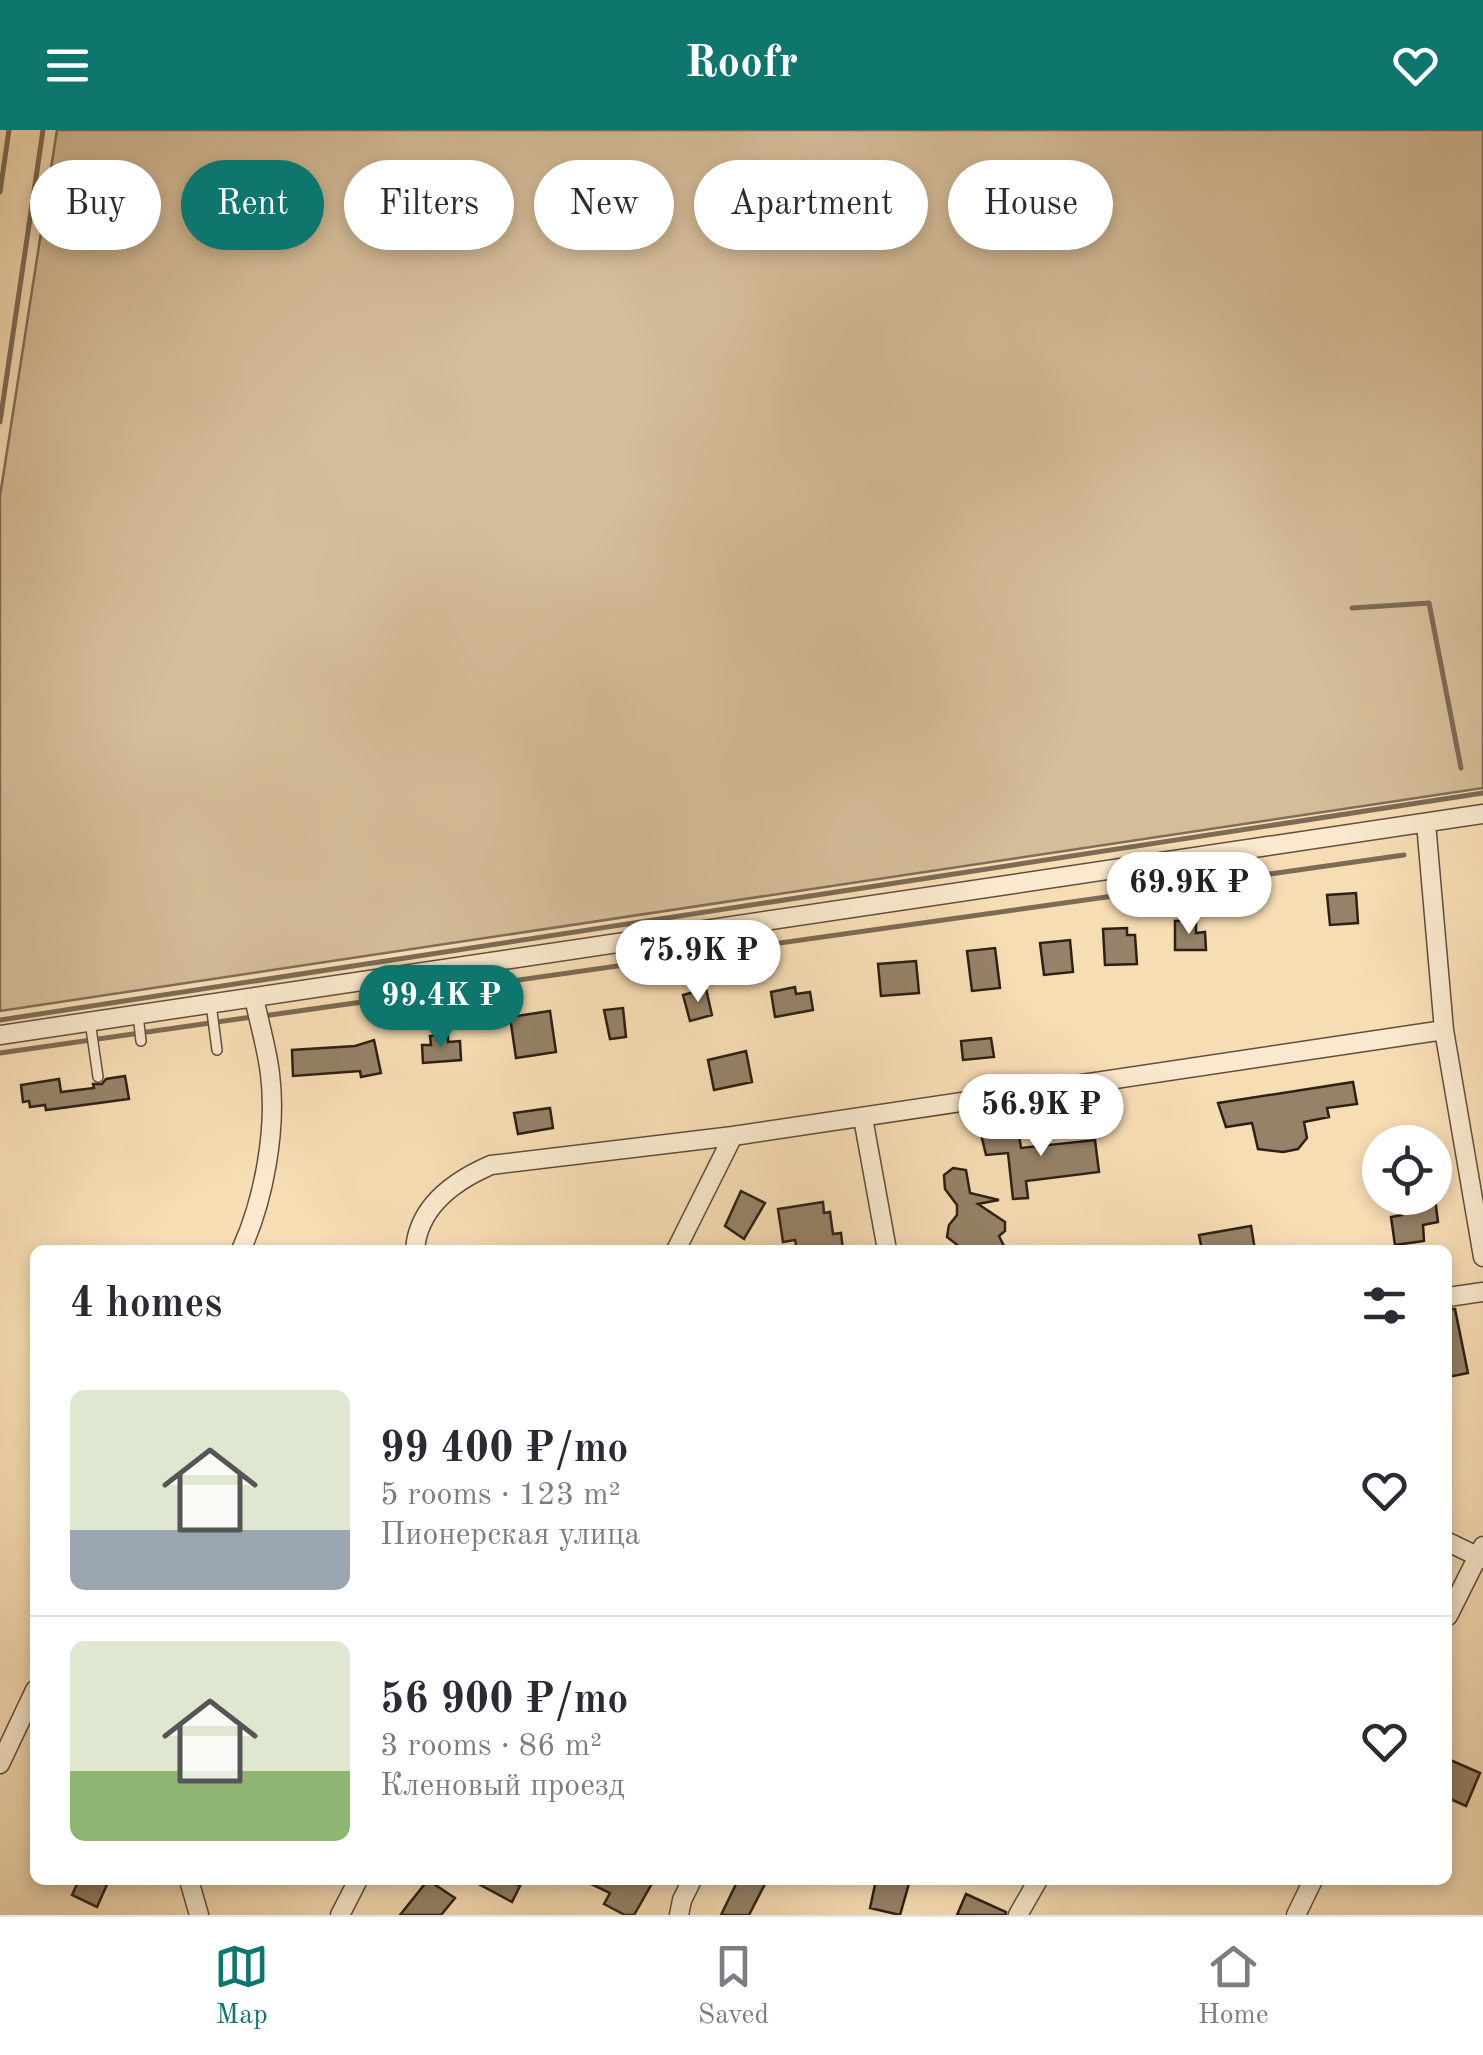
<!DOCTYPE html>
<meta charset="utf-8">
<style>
:root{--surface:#fff;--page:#f7f7f7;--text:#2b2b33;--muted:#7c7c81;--line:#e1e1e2;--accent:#0f766e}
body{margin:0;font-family:"Old Standard TT",serif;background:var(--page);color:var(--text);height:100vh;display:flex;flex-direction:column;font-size:38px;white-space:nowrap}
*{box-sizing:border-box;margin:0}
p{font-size:32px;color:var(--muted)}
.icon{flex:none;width:55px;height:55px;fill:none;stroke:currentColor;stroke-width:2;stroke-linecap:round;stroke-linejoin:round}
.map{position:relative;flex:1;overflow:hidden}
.side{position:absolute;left:30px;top:1115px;width:1422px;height:640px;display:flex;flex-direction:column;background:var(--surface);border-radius:15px;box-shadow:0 5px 15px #0003}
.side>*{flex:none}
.top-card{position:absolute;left:30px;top:30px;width:1425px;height:90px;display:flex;gap:20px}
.fabs{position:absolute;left:1362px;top:995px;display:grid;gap:20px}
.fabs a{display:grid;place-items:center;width:90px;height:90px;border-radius:50%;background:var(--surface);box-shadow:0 5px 15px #0003;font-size:50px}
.price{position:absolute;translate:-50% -85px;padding:0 22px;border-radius:35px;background:#fff;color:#222;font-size:32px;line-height:65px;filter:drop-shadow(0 2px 5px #0008)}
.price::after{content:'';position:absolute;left:50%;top:60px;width:30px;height:22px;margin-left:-15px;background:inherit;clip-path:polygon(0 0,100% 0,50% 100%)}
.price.selected{background:var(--accent);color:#fff}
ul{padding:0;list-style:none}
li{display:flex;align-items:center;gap:30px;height:250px;padding:0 40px}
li+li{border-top:2px solid var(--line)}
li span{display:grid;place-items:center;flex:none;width:280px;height:200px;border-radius:15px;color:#555}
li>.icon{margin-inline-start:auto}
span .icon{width:120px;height:120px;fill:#fffc;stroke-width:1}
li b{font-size:42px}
h2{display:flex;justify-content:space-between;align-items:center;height:120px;padding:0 40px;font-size:42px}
.tag{padding:0 35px;border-radius:45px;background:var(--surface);box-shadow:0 5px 15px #0003;font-size:35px;line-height:90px}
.tag.selected{background:var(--accent);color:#fff}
header{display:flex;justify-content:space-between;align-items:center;height:130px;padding:0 40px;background:var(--accent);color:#fff;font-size:45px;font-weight:700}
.menu{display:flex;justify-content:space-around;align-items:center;height:140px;border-top:2px solid var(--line);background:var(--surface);font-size:28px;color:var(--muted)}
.menu a{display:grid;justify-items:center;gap:5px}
.menu .selected{color:var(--accent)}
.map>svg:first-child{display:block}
.green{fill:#d5bd99;stroke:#816e57;stroke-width:2.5}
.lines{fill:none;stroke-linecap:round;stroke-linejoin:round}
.stream{stroke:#7d6b54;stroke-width:5}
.building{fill:#968268;stroke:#2d2015;stroke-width:2.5}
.lane-casing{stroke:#604f3d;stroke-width:12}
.street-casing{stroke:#604f3d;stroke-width:21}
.lane{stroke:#fae9ce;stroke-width:9}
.street{stroke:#fae9ce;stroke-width:18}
</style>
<header><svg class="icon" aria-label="menu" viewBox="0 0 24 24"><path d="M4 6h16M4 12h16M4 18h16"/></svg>Roofr<svg class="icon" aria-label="heart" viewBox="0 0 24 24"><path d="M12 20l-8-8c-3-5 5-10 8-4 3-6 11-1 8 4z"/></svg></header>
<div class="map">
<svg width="1483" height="1785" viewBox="0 0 1483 1785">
<rect width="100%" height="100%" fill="#f7ddb4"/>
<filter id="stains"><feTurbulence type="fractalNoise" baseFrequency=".002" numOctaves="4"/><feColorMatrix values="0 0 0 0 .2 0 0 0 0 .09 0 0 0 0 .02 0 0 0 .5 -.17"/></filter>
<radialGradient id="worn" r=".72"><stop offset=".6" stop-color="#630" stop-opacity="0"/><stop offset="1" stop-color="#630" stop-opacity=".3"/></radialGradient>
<path class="green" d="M 57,0 L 1483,0 L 1483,658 L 0,881 L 0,366 Z"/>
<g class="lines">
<path class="stream" d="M 0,62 L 9,0
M 0,292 L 43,0
M 1352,478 L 1429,473 L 1461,638
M 263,886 L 1404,725
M 0,890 L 1483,663
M 0,923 L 252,887"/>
</g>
<path class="building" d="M 1356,763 L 1358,793 L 1330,795 L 1327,765 Z
M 1196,790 L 1196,803 L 1205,802 L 1206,820 L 1175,820 L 1175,791 Z
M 1127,798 L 1127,805 L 1135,805 L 1137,834 L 1105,835 L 1103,799 Z
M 1070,810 L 1073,842 L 1044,845 L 1040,813 Z
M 995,818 L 1000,858 L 972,861 L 967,821 Z
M 916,831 L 919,863 L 881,866 L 878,834 Z
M 795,857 L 796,864 L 810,862 L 813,880 L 775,887 L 771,862 Z
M 706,859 L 712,885 L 690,891 L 683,865 Z
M 623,878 L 626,907 L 610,909 L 604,880 Z
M 550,881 L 556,922 L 516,928 L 510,887 Z
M 448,904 L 448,912 L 460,911 L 461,930 L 423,933 L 422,915 L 431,915 L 430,906 Z
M 991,908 L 994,927 L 963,930 L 961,911 Z
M 374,910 L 381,943 L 361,947 L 360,941 L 293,946 L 292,920 L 355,916 Z
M 746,921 L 752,952 L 714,960 L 708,930 Z
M 125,946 L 129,969 L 46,980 L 45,975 L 30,977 L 29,971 L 23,972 L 21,955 L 59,949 L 61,962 L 94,958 L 93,954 L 102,954 L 106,949 Z
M 1353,952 L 1357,974 L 1327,978 L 1329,987 L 1304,992 L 1307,1008 L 1298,1019 L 1283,1022 L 1258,1019 L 1252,993 L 1226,997 L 1218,973 Z
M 550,978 L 553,998 L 518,1004 L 514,983 Z
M 1018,999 L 1021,1018 L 1095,1010 L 1099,1042 L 1026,1051 L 1028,1068 L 1013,1069 L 1008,1023 L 986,1025 L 981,1004 Z
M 953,1038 L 966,1040 L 970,1063 L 999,1070 L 978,1074 L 1005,1092 L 1005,1101 L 999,1106 L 1004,1116 L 998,1120 L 964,1120 L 947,1107 L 949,1095 L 957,1085 L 957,1075 L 945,1059 L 944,1045 Z
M 741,1061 L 765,1073 L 744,1109 L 725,1096 Z
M 1400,1068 L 1435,1068 L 1438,1092 L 1423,1095 L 1424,1111 L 1395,1115 L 1391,1087 L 1402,1085 Z
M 823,1072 L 824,1083 L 830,1082 L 833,1104 L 841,1103 L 843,1120 L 797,1120 L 795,1110 L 783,1112 L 778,1079 Z
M 1251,1096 L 1255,1120 L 1202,1120 L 1199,1105 Z
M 1448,1179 L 1455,1179 L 1468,1243 L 1448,1247 Z
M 1448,1629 L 1480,1643 L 1466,1676 L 1448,1668 Z
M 79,1750 L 109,1750 L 97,1777 L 72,1765 Z
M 428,1750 L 455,1768 L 441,1785 L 400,1785 Z
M 471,1750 L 508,1750 L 520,1756 L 512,1772 Z
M 583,1750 L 654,1750 L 634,1785 L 625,1785 L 604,1774 L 610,1763 Z
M 738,1750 L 767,1750 L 749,1785 L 721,1785 Z
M 876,1750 L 910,1750 L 900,1785 L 870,1778 Z
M 966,1764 L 1006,1782 L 1006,1785 L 957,1785 Z"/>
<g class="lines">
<defs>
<path id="lane" d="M 211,874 L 217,920
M 138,885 L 141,911
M 90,891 L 98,947"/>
<path id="street" d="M 1426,693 L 1444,900 L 1483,1127
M 0,905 L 1483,684
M 863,988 L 887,1120
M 241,1120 C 264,1070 277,999 270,944 C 267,918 259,893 254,867
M 415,1120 C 418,1077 454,1051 491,1035 L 733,1006 L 1444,900
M 676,1120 L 733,1006
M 1448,1167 L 1483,1162
M 1448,1412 L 1483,1429
M 1448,1486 L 1483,1416
M 0,1634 L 35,1560
M 189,1750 L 199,1785
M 340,1785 L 358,1750
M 679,1785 L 682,1770 L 692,1750
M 1018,1785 L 1038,1750
M 1296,1785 L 1313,1750"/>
</defs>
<use href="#lane" class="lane-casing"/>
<use href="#street" class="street-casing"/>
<use href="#lane" class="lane"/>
<use href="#street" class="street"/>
</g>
<rect width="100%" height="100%" filter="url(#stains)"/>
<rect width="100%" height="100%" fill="url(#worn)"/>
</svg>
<div class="fabs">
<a><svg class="icon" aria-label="locate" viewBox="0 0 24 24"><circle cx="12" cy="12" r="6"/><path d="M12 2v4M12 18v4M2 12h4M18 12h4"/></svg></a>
</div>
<b class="price" style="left:1189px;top:807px">69.9K ₽</b>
<b class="price" style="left:698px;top:875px">75.9K ₽</b>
<b class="price selected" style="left:441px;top:920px">99.4K ₽</b>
<b class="price" style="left:1041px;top:1029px">56.9K ₽</b>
<div class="top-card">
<a class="tag">Buy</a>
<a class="tag selected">Rent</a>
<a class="tag">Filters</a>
<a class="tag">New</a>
<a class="tag">Apartment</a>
<a class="tag">House</a>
</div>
<section class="side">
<h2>4 homes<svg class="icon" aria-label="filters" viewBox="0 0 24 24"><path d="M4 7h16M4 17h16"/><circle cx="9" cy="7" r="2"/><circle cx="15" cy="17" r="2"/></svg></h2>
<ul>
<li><span style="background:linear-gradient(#dfe7d0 70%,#9aa5b1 0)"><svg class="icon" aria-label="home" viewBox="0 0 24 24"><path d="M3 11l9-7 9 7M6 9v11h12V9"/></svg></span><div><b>99 400 ₽/mo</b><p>5 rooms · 123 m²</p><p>Пионерская улица</p></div><svg class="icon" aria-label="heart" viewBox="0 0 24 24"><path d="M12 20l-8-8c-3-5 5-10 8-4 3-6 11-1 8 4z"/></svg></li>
<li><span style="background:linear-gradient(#dfe7d0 65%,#8fb573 0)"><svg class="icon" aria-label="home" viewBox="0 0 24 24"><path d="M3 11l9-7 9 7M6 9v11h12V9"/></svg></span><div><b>56 900 ₽/mo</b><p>3 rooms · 86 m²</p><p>Кленовый проезд</p></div><svg class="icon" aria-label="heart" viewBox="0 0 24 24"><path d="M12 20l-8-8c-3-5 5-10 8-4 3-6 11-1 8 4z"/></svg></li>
</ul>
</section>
</div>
<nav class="menu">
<a class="selected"><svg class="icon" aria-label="map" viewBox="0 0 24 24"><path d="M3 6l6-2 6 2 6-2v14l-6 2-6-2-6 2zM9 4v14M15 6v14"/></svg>Map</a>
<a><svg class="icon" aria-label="saved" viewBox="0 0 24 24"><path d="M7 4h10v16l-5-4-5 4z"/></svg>Saved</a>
<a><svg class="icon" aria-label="home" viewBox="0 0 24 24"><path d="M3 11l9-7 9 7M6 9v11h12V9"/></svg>Home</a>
</nav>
